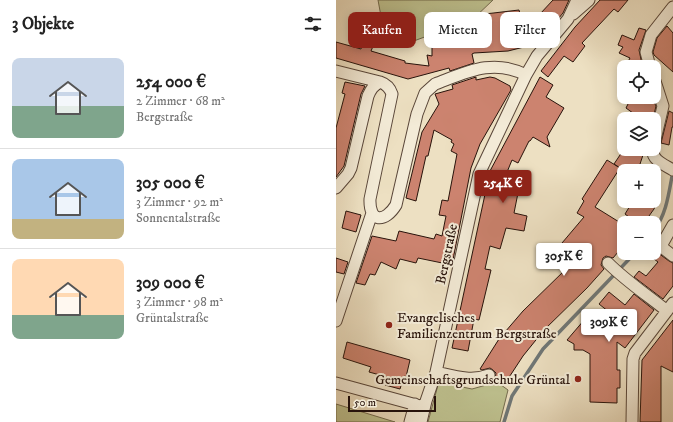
<!DOCTYPE html>
<html lang="de">
<meta charset="utf-8">
<style>
:root{--surface:#fff;--page:#f2f2f2;--text:#222;--muted:#767676;--line:#e0e0e0;--accent:#8f2418}
body{margin:0;font-family:"IM FELL DW Pica",serif;background:var(--page);color:var(--text);height:100vh;display:flex;flex-direction:column;font-size:15px;white-space:nowrap}
*{box-sizing:border-box;margin:0}
p{font-size:13px;color:var(--muted)}
.icon{flex:none;width:22px;height:22px;fill:none;stroke:currentColor;stroke-width:2;stroke-linecap:round;stroke-linejoin:round}
.map{position:relative;flex:1;overflow:hidden}
.sheet{display:flex;flex-direction:column;background:var(--surface);width:336px}
.sheet>*{flex:none}
.banner{position:absolute;left:12px;top:12px;width:265px;height:36px;display:flex;gap:8px}
.buttons{position:absolute;left:281px;top:60px;display:grid;gap:8px}
.buttons a{display:grid;place-items:center;width:44px;height:44px;border-radius:8px;background:var(--surface);box-shadow:0 2px 10px #0003;font-size:20px}
.scale{position:absolute;left:12px;bottom:10px;width:88px;box-sizing:border-box;padding-left:4px;border:2px solid #28130b;border-top:0;font-size:11px;line-height:14px;white-space:nowrap;color:#28130b;-webkit-text-stroke:3px #f3ebd7;paint-order:stroke}
.price{position:absolute;translate:-50% -34px;padding:0 9px;border-radius:4px;background:#fff;color:#222;font-size:13px;line-height:26px;filter:drop-shadow(0 1px 2px #0008)}
.price::after{content:'';position:absolute;left:50%;top:24px;width:12px;height:9px;margin-left:-6px;background:inherit;clip-path:polygon(0 0,100% 0,50% 100%)}
.price.on{background:var(--accent);color:#fff}
ul{padding:0;list-style:none}
li{display:flex;align-items:center;gap:12px;height:100px;padding:0 12px}
li+li{border-top:1px solid var(--line)}
li span{display:grid;place-items:center;flex:none;width:112px;height:80px;border-radius:8px;color:#555}
li>.icon{margin-inline-start:auto}
span .icon{width:48px;height:48px;fill:#fffc;stroke-width:1}
li b{font-size:17px}
h2{display:flex;justify-content:space-between;align-items:center;height:48px;padding:0 12px;font-size:17px}
.tag{padding:0 14px;border-radius:8px;background:var(--surface);box-shadow:0 2px 10px #0003;font-size:14px;line-height:36px}
.tag.on{background:var(--accent);color:#fff}
main{display:flex;flex:1;min-height:0}
.map>svg:first-child{display:block}
.green{fill:#bec18f;stroke:#736a4d}
.lines{fill:none;stroke-linecap:round;stroke-linejoin:round}
.stream{stroke:#6f7777;stroke-width:3.5}
.building{fill:#cc836f;stroke:#28130b}
.minor-casing{stroke:#594639;stroke-width:13}
.minor{stroke:#f3ebd7;stroke-width:11}
.poi-dot{fill:#8f2418;stroke:#f3ebd7;stroke-width:1.5}
.labels{text-anchor:middle;stroke-width:4;stroke-linejoin:round;paint-order:stroke}
.street-label{font-size:14px;fill:#28130b;stroke:#f3ebd7}
.poi-label{font-size:14px;fill:#28130b;stroke:#f3ebd7;text-anchor:start}
</style>
<main>
<section class="sheet">
<h2>3 Objekte<svg class="icon" aria-label="filters" viewBox="0 0 24 24"><path d="M4 7h16M4 17h16"/><circle cx="9" cy="7" r="2"/><circle cx="15" cy="17" r="2"/></svg></h2>
<ul>
<li><span style="background:linear-gradient(#c9d6e8 60%,#7fa58c 0)"><svg class="icon" aria-label="home" viewBox="0 0 24 24"><path d="M3 11l9-7 9 7M6 9v11h12V9"/></svg></span><div><b>254 000 €</b><p>2 Zimmer · 68 m²</p><p>Bergstraße</p></div></li>
<li><span style="background:linear-gradient(#a9c7e8 75%,#c2b280 0)"><svg class="icon" aria-label="home" viewBox="0 0 24 24"><path d="M3 11l9-7 9 7M6 9v11h12V9"/></svg></span><div><b>305 000 €</b><p>3 Zimmer · 92 m²</p><p>Sonnentalstraße</p></div></li>
<li><span style="background:linear-gradient(#ffd9b3 70%,#7fa58c 0)"><svg class="icon" aria-label="home" viewBox="0 0 24 24"><path d="M3 11l9-7 9 7M6 9v11h12V9"/></svg></span><div><b>309 000 €</b><p>3 Zimmer · 98 m²</p><p>Grüntalstraße</p></div></li>
</ul>
</section>
<div class="map">
<svg width="337" height="422" viewBox="0 0 337 422">
<rect width="100%" height="100%" fill="#ede0c2"/>
<filter id="stains"><feTurbulence type="fractalNoise" baseFrequency=".005" numOctaves="4"/><feColorMatrix values="0 0 0 0 .2 0 0 0 0 .09 0 0 0 0 .02 0 0 0 .5 -.17"/></filter>
<radialGradient id="worn" r=".72"><stop offset=".6" stop-color="#630" stop-opacity="0"/><stop offset="1" stop-color="#630" stop-opacity=".3"/></radialGradient>
<path class="green" d="M 42,0 L 157,0 L 137,19 L 67,45 L 47,27 Z
M 161,382 L 172,390 L 164,422 L 92,422 L 102,385 L 112,384 L 136,389 Z
M 0,404 L 59,422 L 0,422 Z"/>
<g class="lines">
<path class="stream" d="M 318,230 C 331,214 333,191 337,171
M 168,422 L 176,396 L 207,349 L 299,253"/>
</g>
<path class="building" d="M 217,0 L 233,0 L 227,13 L 217,25 L 204,14 Z
M 264,0 L 292,0 L 282,12 L 278,9 L 246,43 L 249,46 L 237,62 L 228,56 L 212,77 L 205,71 L 239,27 Z
M 183,10 L 192,46 L 172,51 L 138,53 L 136,54 L 138,63 L 114,71 L 113,68 L 72,79 L 0,58 L 0,42 L 25,49 L 27,42 L 38,44 L 35,51 L 69,61 L 69,63 L 93,66 L 91,55 L 96,56 L 96,45 L 125,43 L 124,36 L 151,35 L 149,14 Z
M 331,26 L 337,33 L 337,72 L 318,55 L 317,52 L 321,38 Z
M 303,28 L 310,30 L 303,50 L 306,64 L 304,67 L 289,67 L 294,58 L 283,53 L 287,47 L 282,45 L 286,35 L 298,40 Z
M 140,77 L 140,80 L 154,77 L 159,78 L 174,86 L 175,90 L 144,144 L 135,168 L 116,265 L 82,258 L 80,263 L 64,259 L 60,269 L 45,262 L 39,275 L 34,274 L 29,285 L 20,283 L 36,236 L 60,241 L 63,231 L 98,239 L 100,234 L 106,236 L 110,216 L 103,215 L 106,200 L 112,201 L 121,154 L 115,151 L 118,144 L 115,142 L 116,140 L 98,130 L 92,156 L 90,156 L 80,201 L 70,198 L 86,132 L 103,104 L 99,94 L 117,89 L 116,85 Z
M 204,77 L 217,85 L 210,97 L 228,108 L 211,137 L 214,147 L 197,137 L 194,141 L 193,141 L 182,163 L 176,160 L 169,177 L 181,181 L 176,192 L 182,193 L 178,213 L 191,216 L 188,231 L 170,228 L 164,249 L 154,246 L 149,269 L 155,270 L 143,320 L 138,319 L 132,351 L 116,348 L 154,171 Z
M 9,82 L 29,86 L 25,94 L 8,166 L 0,177 L 0,128 L 9,94 L 6,93 Z
M 303,97 L 311,97 L 318,102 L 320,106 L 317,119 L 300,119 L 301,116 L 290,108 L 295,98 L 300,102 Z
M 333,111 L 337,113 L 337,127 L 336,127 L 333,145 L 325,143 Z
M 288,149 L 309,149 L 304,164 L 315,171 L 289,171 L 278,164 Z
M 271,160 L 284,168 L 259,207 L 288,225 L 285,232 L 288,235 L 288,245 L 277,258 L 270,256 L 267,258 L 265,265 L 268,269 L 251,288 L 208,330 L 187,356 L 168,385 L 159,379 L 160,373 L 157,370 L 154,368 L 146,370 L 144,369 L 163,339 L 187,311 L 230,269 L 215,256 L 248,217 L 241,213 L 248,201 L 246,199 Z
M 297,201 L 321,201 L 318,209 L 308,223 L 301,223 L 289,214 Z
M 10,211 L 25,215 L 20,232 L 6,228 Z
M 318,250 L 333,261 L 337,263 L 337,286 L 327,299 L 298,277 L 303,271 L 310,276 L 322,262 L 318,259 Z
M 0,258 L 12,262 L 8,274 L 0,272 Z
M 273,292 L 289,305 L 298,294 L 318,310 L 289,348 L 281,342 L 281,370 L 284,370 L 284,388 L 281,388 L 281,403 L 254,402 L 254,354 L 247,350 L 238,350 L 238,344 L 231,340 L 249,319 L 263,327 L 273,312 L 263,304 Z
M 337,320 L 337,372 L 325,366 L 325,422 L 304,422 L 306,360 Z
M 11,342 L 74,360 L 70,377 L 68,376 L 64,389 L 49,385 L 51,377 L 33,372 L 35,367 L 7,358 Z"/>
<g class="lines">
<defs>
<path id="minor" d="M 237,14 L 253,0
M 314,67 L 310,52 L 315,35 L 337,7
M 0,71 L 44,82
M 318,78 L 327,106 L 318,144
M 317,149 C 315,160 329,165 337,170
M 0,188 L 12,174 L 15,168 L 32,96 C 35,89 37,86 44,82 C 50,84 54,88 56,94 L 34,199 C 33,223 49,223 60,205 L 81,114 L 89,93 L 99,84 C 131,72 157,58 190,75
M 318,241 L 337,256
M 325,246 L 337,225
M 272,263 C 290,281 311,295 331,311
M 0,321 L 36,213
M 100,372 C 118,376 135,382 153,375
M 0,383 L 88,407
M 74,422 L 79,404
M 85,422 L 90,401 L 100,372 L 143,174 L 190,75 L 201,56 L 232,19 L 241,0
M 296,422 L 297,359 L 299,353 L 337,303"/>
</defs>
<use href="#minor" class="minor-casing"/>
<use href="#minor" class="minor"/>
</g>
<g class="poi-dot">
<circle cx="53" cy="325" r="4"/>
<circle cx="242" cy="379" r="4"/>
</g>
<g class="labels">
<g class="street-label">
<text transform="translate(110 254) rotate(-78)" y="5">Bergstraße</text>
</g>
<g class="poi-label">
<text x="61" y="322">Evangelisches<tspan x="61" dy="16">Familienzentrum Bergstraße</tspan></text>
<text x="234" y="384" text-anchor="end">Gemeinschaftsgrundschule Grüntal</text>
</g>
</g>
<rect width="100%" height="100%" filter="url(#stains)"/>
<rect width="100%" height="100%" fill="url(#worn)"/>
</svg>
<div class="buttons">
<a><svg class="icon" aria-label="locate" viewBox="0 0 24 24"><circle cx="12" cy="12" r="6"/><path d="M12 2v4M12 18v4M2 12h4M18 12h4"/></svg></a>
<a><svg class="icon" aria-label="layers" viewBox="0 0 24 24"><path d="M12 4l9 5-9 5-9-5zM3 14l9 5 9-5"/></svg></a>
<a>+</a>
<a>−</a>
</div>
<div class="scale">50 m</div>
<b class="price on" style="left:167px;top:204px">254K €</b>
<b class="price" style="left:228px;top:277px">305K €</b>
<b class="price" style="left:273px;top:343px">309K €</b>
<div class="banner">
<a class="tag on">Kaufen</a>
<a class="tag">Mieten</a>
<a class="tag">Filter</a>
</div>
</div>
</main>
